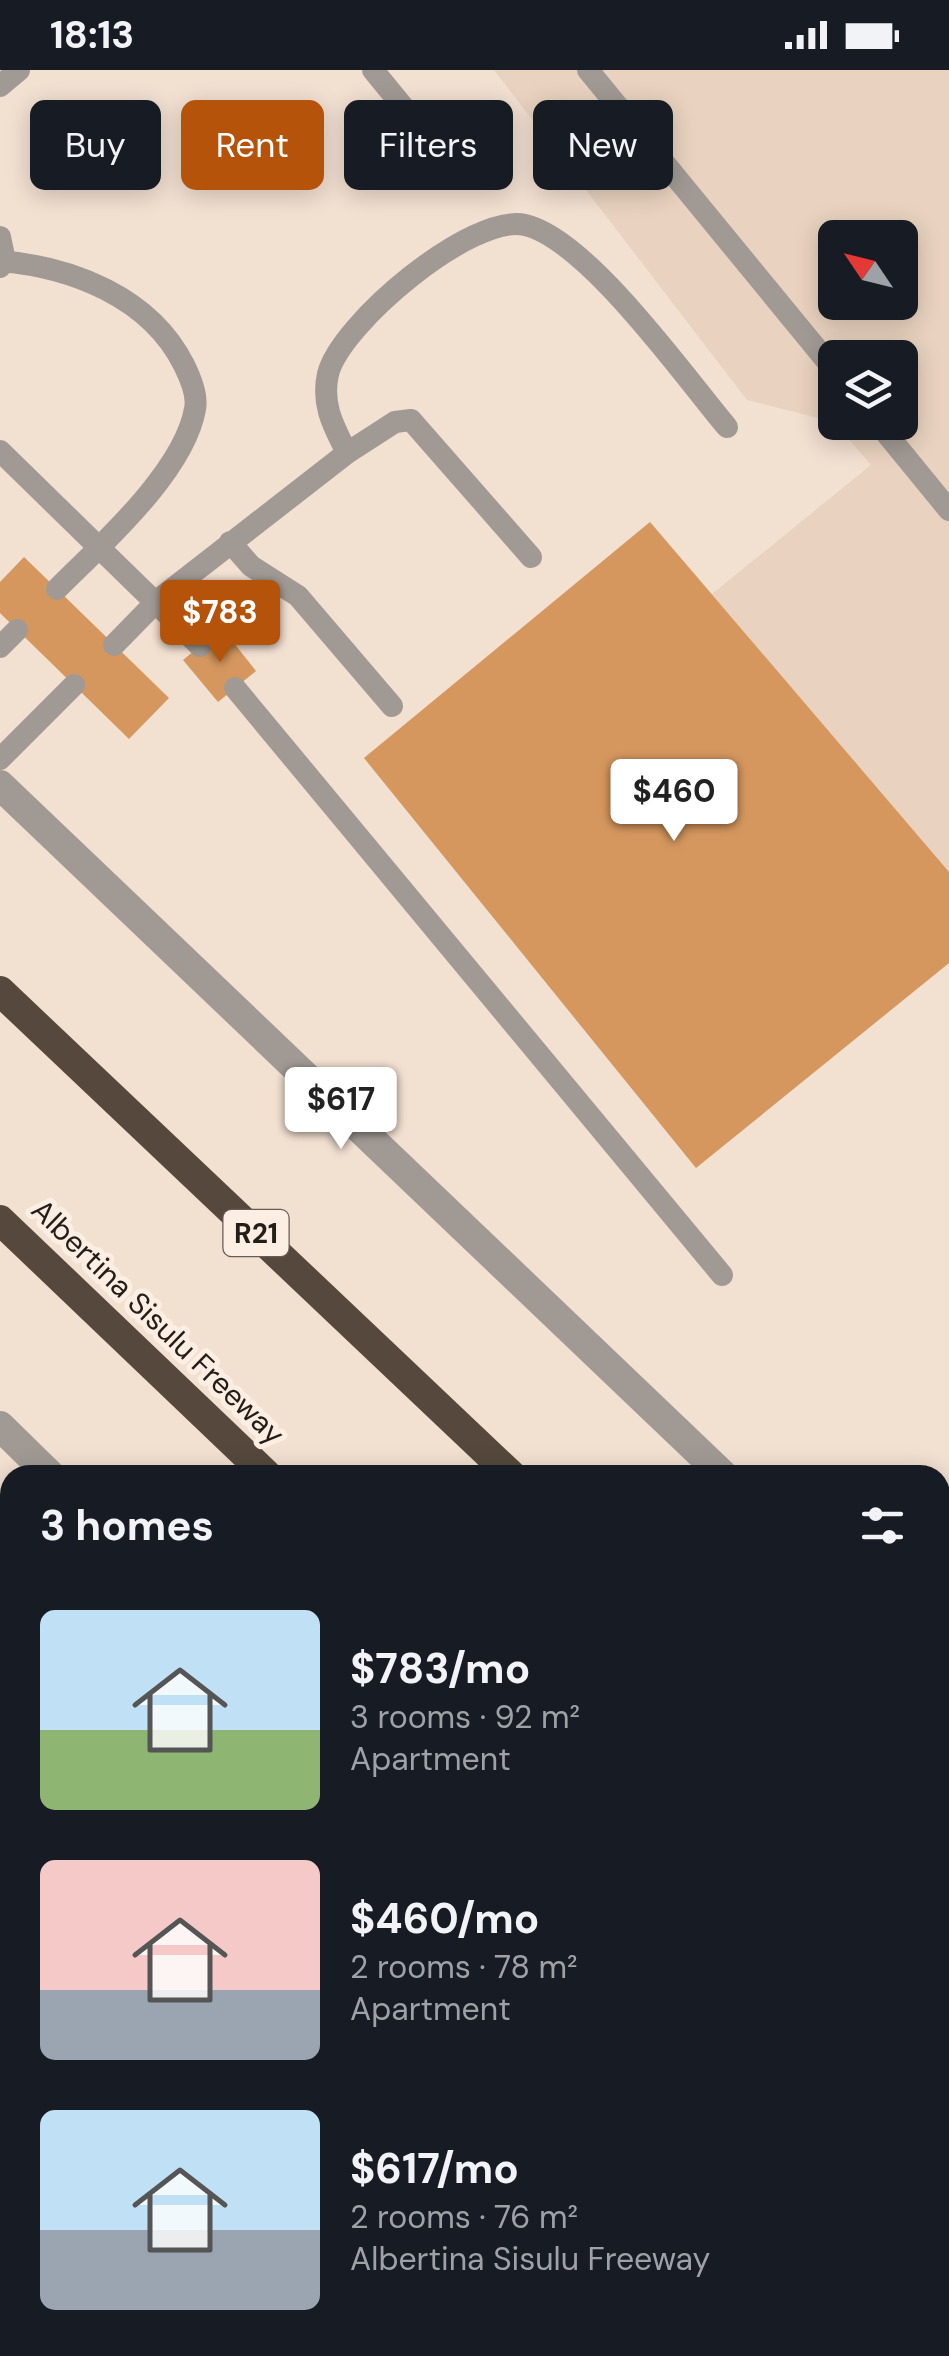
<!DOCTYPE html>
<meta charset="utf-8">
<style>
:root{--surface:#171b24;--page:#242831;--text:#f1f3f6;--muted:#9ea1a6;--accent:#b45309}
body{margin:0;font-family:"DM Sans",sans-serif;background:var(--page);color:var(--text);height:100vh;display:flex;flex-direction:column;font-size:38px;white-space:nowrap}
*{box-sizing:border-box;margin:0}
p{font-size:32px;color:var(--muted)}
.icon{flex:none;width:55px;height:55px;fill:none;stroke:currentColor;stroke-width:2;stroke-linecap:round;stroke-linejoin:round}
.map{position:relative;flex:1;overflow:hidden}
.details{position:absolute;left:0px;top:1395px;width:950px;height:892px;display:flex;flex-direction:column;background:var(--surface);border-radius:30px 30px 0 0;box-shadow:0 5px 25px #0003}
.details>*{flex:none}
.banner{position:absolute;left:30px;top:30px;width:890px;height:90px;display:flex;gap:20px}
.needle{width:65px;rotate:305deg}
.fabs{position:absolute;left:818px;top:150px;display:grid;gap:20px}
.fabs a{display:grid;place-items:center;width:100px;height:100px;border-radius:15px;background:var(--surface);box-shadow:0 5px 25px #0003;font-size:50px}
.price{position:absolute;translate:-50% -85px;padding:0 22px;border-radius:10px;background:#fff;color:#222;font-size:32px;line-height:65px;filter:drop-shadow(0 2px 5px #0008)}
.price::after{content:'';position:absolute;left:50%;top:60px;width:30px;height:22px;margin-left:-15px;background:inherit;clip-path:polygon(0 0,100% 0,50% 100%)}
.price.selected{background:var(--accent);color:#fff}
ul{padding:0;list-style:none}
li{display:flex;align-items:center;gap:30px;height:250px;padding:0 40px}
li span{display:grid;place-items:center;flex:none;width:280px;height:200px;border-radius:15px;color:#555}
li>.icon{margin-inline-start:auto}
span .icon{width:120px;height:120px;fill:#fffc;stroke-width:1}
li b{font-size:42px}
h2{display:flex;justify-content:space-between;align-items:center;height:120px;padding:0 40px;font-size:42px}
.tag{padding:0 35px;border-radius:15px;background:var(--surface);box-shadow:0 5px 25px #0003;font-size:35px;line-height:90px}
.tag.selected{background:var(--accent);color:#fff}
.status{display:flex;justify-content:space-between;align-items:center;height:70px;padding:0 50px;background:var(--surface);direction:ltr}
.status svg{height:28px;fill:currentColor}
.map>svg:first-child{display:block}
.built{fill:#e9d2bf;fill-rule:evenodd}
.building{fill:#d5975e}
.lines{fill:none;stroke-linecap:round;stroke-linejoin:round}
.lane{stroke:#a19a94;stroke-width:22}
.street{stroke:#a19a94;stroke-width:30}
.highway{stroke:#56483c;stroke-width:30}
.labels{text-anchor:middle;stroke-width:10;stroke-linejoin:round;paint-order:stroke}
.shield{fill:#fceee2;stroke:#655c55;stroke-width:2.5}
.shield-label{font-size:28px;font-weight:bold;fill:#241e19}
.street-label{font-size:30px;fill:#241e19;stroke:#fceee2}
</style>
<div class="status"><b>18:13</b><svg viewBox="0 0 49 12"><path d="M0 12V9h3v3zM5 12V6h3v6zM10 12V3h3v9zM15 12V0h3v12zM26 1h20v11H26zM47 4h2v5h-2z"/></svg></div>
<div class="map">
<svg width="949" height="2286" viewBox="0 0 949 2286">
<rect width="100%" height="100%" fill="#f2e0d1"/>
<path class="built" d="M 494,0 L 949,0 L 949,893 L 696,1098 L 364,688 L 650,452 L 712,524 L 871,395 L 834,352 L 747,330 ZM 835,168 L 900,168 L 900,232 L 835,232 ZM 835,288 L 900,288 L 900,352 L 835,352 Z"/>
<path class="building" d="M 650,452 L 949,802 L 949,893 L 696,1098 L 364,688 Z
M 24,487 L 169,628 L 129,669 L 0,543 L 0,512 Z
M 222,558 L 256,601 L 218,632 L 183,590 Z
M 10,1549 L 10,1626 L 0,1621 L 0,1568 Z
M 10,2099 L 10,2196 L 0,2187 L 0,2111 Z
M 0,2199 L 10,2210 L 10,2278 L 43,2278 L 35,2286 L 0,2286 Z
M 564,2278 L 617,2278 L 622,2282 L 618,2286 L 556,2286 Z
M 625,2278 L 706,2278 L 697,2286 L 633,2286 Z"/>
<g class="lines">
<path class="lane" d="M 373,0 L 418,55
M 588,0 L 835,301
M 0,16 L 19,0
M 0,167 L 5,191 L 0,197
M 0,191 C 72,197 150,227 184,295 C 190,307 198,325 195,339 C 184,402 101,475 57,519
M 877,352 L 949,440
M 0,381 L 200,576
M 347,383 L 395,352 L 411,350 L 531,487
M 230,472 L 251,496 L 298,526 L 392,636
M 114,575 L 158,530 L 347,383 C 334,357 321,335 328,304 C 340,254 472,143 525,155 C 587,169 684,306 727,357
M 0,577 L 17,560
M 235,618 L 722,1205
M 0,689 L 74,615"/>
<path class="street" d="M 0,715 L 723,1405
M 0,1356 L 50,1405
M 940,1613 L 949,1621
M 0,1883 L 10,1872
M 940,2252 L 949,2261
M 790,2286 L 798,2278"/>
<path class="highway" d="M 0,921 L 511,1405
M 0,1150 L 267,1405
M 940,1811 L 949,1819
M 940,2045 L 949,2053"/>
</g>
<g class="labels">
<rect class="shield" x="223.5" y="1140" width="65" height="46" rx="8"/>
<g class="shield-label">
<text x="256" y="1173">R21</text>
</g>
<g class="street-label">
<text transform="translate(158 1252) rotate(44)" y="10">Albertina Sisulu Freeway</text>
</g>
</g>
</svg>
<div class="fabs">
<a><svg class="needle" viewBox="-14 -14 28 28"><path d="M0-13l5 13h-10z" fill="#e53935"/><path d="M0 13l5-13h-10z" fill="#9ea1a6"/></svg></a>
<a><svg class="icon" aria-label="layers" viewBox="0 0 24 24"><path d="M12 4l9 5-9 5-9-5zM3 14l9 5 9-5"/></svg></a>
</div>
<b class="price selected" style="left:220px;top:595px">$783</b>
<b class="price" style="left:674px;top:774px">$460</b>
<b class="price" style="left:341px;top:1082px">$617</b>
<div class="banner">
<a class="tag">Buy</a>
<a class="tag selected">Rent</a>
<a class="tag">Filters</a>
<a class="tag">New</a>
</div>
<section class="details">
<h2>3 homes<svg class="icon" aria-label="filters" viewBox="0 0 24 24"><path d="M4 7h16M4 17h16"/><circle cx="9" cy="7" r="2"/><circle cx="15" cy="17" r="2"/></svg></h2>
<ul>
<li><span style="background:linear-gradient(#bfe0f5 60%,#8fb573 0)"><svg class="icon" aria-label="home" viewBox="0 0 24 24"><path d="M3 11l9-7 9 7M6 9v11h12V9"/></svg></span><div><b>$783/mo</b><p>3 rooms · 92 m²</p><p>Apartment</p></div></li>
<li><span style="background:linear-gradient(#f6c9c9 65%,#9aa5b1 0)"><svg class="icon" aria-label="home" viewBox="0 0 24 24"><path d="M3 11l9-7 9 7M6 9v11h12V9"/></svg></span><div><b>$460/mo</b><p>2 rooms · 78 m²</p><p>Apartment</p></div></li>
<li><span style="background:linear-gradient(#bfe0f5 60%,#9aa5b1 0)"><svg class="icon" aria-label="home" viewBox="0 0 24 24"><path d="M3 11l9-7 9 7M6 9v11h12V9"/></svg></span><div><b>$617/mo</b><p>2 rooms · 76 m²</p><p>Albertina Sisulu Freeway</p></div></li>
</ul>
</section>
</div>
